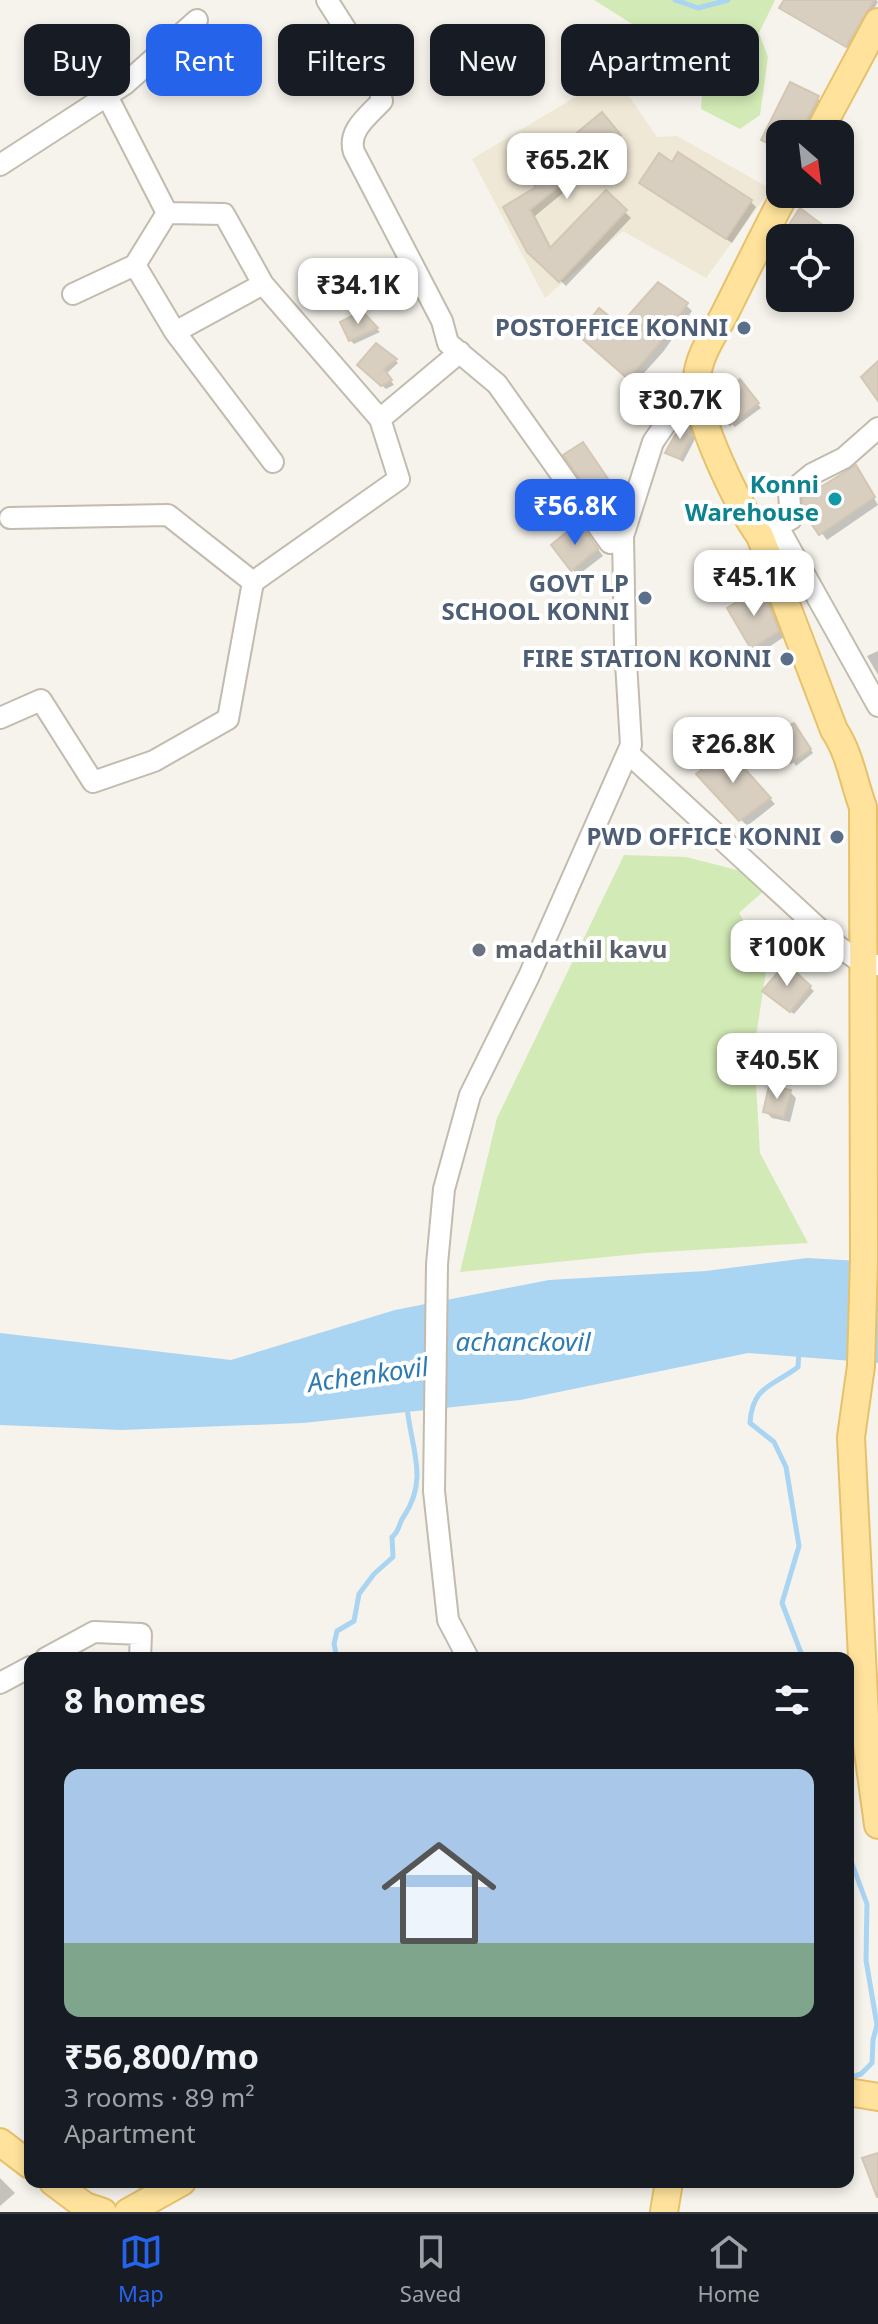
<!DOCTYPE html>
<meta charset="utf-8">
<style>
:root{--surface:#171b24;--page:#20242c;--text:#f1f3f6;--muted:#9ea1a6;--line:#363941;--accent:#2563eb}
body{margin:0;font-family:"Noto Sans",sans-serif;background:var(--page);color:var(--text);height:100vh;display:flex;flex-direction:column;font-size:30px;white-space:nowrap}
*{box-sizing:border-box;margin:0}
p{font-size:26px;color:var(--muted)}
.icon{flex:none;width:44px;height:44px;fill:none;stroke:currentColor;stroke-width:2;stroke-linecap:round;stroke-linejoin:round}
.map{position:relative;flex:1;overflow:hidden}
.drawer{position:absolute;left:24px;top:1652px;width:830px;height:536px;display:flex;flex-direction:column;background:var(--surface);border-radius:16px;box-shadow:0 4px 12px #0003}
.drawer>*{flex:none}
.guide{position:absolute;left:24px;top:24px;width:830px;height:72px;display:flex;gap:16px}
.needle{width:52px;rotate:152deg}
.buttons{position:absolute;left:766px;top:120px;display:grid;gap:16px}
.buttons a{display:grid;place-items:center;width:88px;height:88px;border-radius:16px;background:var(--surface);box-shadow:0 4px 12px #0003;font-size:40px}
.price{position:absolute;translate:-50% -68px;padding:0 18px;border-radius:16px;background:#fff;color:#222;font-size:26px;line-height:52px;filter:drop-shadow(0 2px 4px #0008)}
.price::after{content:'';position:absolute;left:50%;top:48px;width:24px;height:18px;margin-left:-12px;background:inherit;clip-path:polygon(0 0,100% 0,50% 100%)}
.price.selected{background:var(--accent);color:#fff}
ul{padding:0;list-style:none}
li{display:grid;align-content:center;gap:16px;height:424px;padding:0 40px}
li+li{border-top:2px solid var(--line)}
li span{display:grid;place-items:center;height:248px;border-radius:16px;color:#555}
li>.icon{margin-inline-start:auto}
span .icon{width:144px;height:144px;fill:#fffc;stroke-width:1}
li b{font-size:34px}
h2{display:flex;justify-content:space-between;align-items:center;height:96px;padding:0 40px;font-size:34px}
.pill{padding:0 28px;border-radius:16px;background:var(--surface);box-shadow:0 4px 12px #0003;font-size:28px;line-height:72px}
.pill.selected{background:var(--accent);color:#fff}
.dock{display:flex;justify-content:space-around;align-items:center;height:112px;border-top:2px solid var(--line);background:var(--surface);font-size:22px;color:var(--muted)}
.dock a{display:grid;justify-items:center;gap:4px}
.dock .selected{color:var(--accent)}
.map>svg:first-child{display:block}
.education{fill:#efe8d6}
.green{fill:#d2eab5}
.water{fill:#a9d4f2}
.shadow{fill:#0003}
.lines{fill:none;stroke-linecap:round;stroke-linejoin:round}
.stream{stroke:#a9d4f2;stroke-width:5}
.building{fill:#d8cfc1;stroke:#d3c7b4;stroke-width:2}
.minor-casing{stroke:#c2bbae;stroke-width:24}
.major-casing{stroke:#e6c16a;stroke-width:30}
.minor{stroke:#fff;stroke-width:20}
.major{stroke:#ffe39c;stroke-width:26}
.service-dot{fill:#5c6f8a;stroke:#fff;stroke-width:3}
.culture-dot{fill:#0f9aa8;stroke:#fff;stroke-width:3}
.worship-dot{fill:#6b7280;stroke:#fff;stroke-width:3}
.labels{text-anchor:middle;stroke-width:8;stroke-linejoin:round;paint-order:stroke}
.service-label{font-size:24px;font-weight:bold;fill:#4e5e75;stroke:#fff;text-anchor:end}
.culture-label{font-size:24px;font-weight:bold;fill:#0d838f;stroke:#fff;text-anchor:end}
.worship-label{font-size:24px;font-weight:bold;fill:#5b616d;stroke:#fff;text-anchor:start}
.water-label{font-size:26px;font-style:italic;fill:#2e7ab2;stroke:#fff}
</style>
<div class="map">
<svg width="878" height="2212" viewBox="0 0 878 2212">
<rect width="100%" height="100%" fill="#f6f3ec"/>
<path class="education" d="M 614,74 L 657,137 L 677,136 L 771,189 L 706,278 L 623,231 L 545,298 L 472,159 Z"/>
<path class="green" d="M 594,0 L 775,0 L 759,33 L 768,57 L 760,115 L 740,129 L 701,109 L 704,66 L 689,43 L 667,46 Z
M 624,855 L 686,857 L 776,880 L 739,913 L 768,958 L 754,1050 L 760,1153 L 808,1243 L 646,1253 L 460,1272 L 497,1118 Z"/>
<path class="water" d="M 807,1258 L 878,1262 L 878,1363 L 748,1353 L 520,1400 L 303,1423 L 122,1430 L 0,1425 L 0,1333 L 231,1360 L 395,1310 L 549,1280 L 706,1271 Z"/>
<path class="shadow" d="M 785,0 L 876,0 L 878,2 L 850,49 L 785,11 Z
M 817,98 L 826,106 L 812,134 L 780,134 L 780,152 L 764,140 Z
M 608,121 L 625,142 L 535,216 L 552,249 L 606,193 L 631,218 L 566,286 L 529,251 L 506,208 L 539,188 Z
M 642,183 L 750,201 L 756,207 L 732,243 Z
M 686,305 L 692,311 L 663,352 L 635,383 L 587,341 Z
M 361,314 L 380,332 L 354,344 L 350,340 Z
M 395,360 L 398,363 L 386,374 L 394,385 L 386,389 L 359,365 Z
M 743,386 L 761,408 L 735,427 L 732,424 Z
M 687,426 L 695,439 L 683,462 L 667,452 Z
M 588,450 L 626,506 L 624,513 L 614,520 L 566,456 Z
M 856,467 L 878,505 L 827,540 L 806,512 Z
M 585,531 L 603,556 L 578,575 L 573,570 Z
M 762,589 L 768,595 L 784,637 L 758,654 L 730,609 Z
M 878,651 L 878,675 L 867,656 Z
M 797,729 L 813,753 L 796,766 L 776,735 Z
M 727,752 L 775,804 L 747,826 L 699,774 Z
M 786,966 L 814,991 L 794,1014 L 768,994 Z
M 790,1092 L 796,1098 L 790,1122 L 772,1118 L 766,1112 Z
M 0,2178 L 15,2193 L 0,2206 Z"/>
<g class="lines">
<path class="stream" d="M 675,0 L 698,8 L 728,0
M 799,1350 L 798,1367 C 773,1386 752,1386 750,1423 L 774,1442 L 786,1467 L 799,1546 L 782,1603 L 803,1658
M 337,1658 L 334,1644 L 337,1631 L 354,1621 L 359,1594 L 374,1574 L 393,1557 L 392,1537 C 400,1531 398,1524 404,1516 C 429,1479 411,1448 407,1407
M 848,1853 L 867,1904 L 866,1960 L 877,2025 L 873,2040 L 872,2063 L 861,2074 L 848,2078
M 133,2184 L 146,2188"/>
</g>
<path class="building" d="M 784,0 L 874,0 L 846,47 L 779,8 Z
M 790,82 L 819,96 L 800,134 L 780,134 L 780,149 L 761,140 Z
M 602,112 L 621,135 L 530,210 L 550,248 L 606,190 L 627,210 L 559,282 L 527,252 L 503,207 L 536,187 L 526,175 Z
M 678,152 L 752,200 L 726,239 L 639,183 L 659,153 L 672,162 Z
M 800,208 L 840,238 L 780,238 Z
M 658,282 L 688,303 L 657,346 L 628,379 L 578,335 L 599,308 L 620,325 Z
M 362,311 L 378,328 L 349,341 L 340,322 Z
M 376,343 L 397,359 L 384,369 L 392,380 L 381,386 L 357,365 Z
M 878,361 L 878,401 L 861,377 Z
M 740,379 L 759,403 L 730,425 L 716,399 Z
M 683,421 L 689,424 L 692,434 L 680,459 L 665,453 Z
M 583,442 L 621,498 L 619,507 L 606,515 L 563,455 Z
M 856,465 L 875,497 L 819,535 L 804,513 L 802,499 Z
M 579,522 L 598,549 L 571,571 L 551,545 Z
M 762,586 L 779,631 L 751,649 L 727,608 Z
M 794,723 L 811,749 L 791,763 L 773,734 Z
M 727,749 L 771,798 L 739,821 L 696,774 Z
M 786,963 L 811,986 L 790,1012 L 762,991 Z
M 769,1086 L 791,1090 L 784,1117 L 763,1112 Z
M 878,2153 L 878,2197 L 877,2197 L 862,2158 Z"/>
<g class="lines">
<defs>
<path id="minor" d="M 327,0 L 378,80 L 382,101 C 368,116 347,131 354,152 L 442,321 L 448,343 L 497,384 L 610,543
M 107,96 L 167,213 L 224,214 L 263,284 L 380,419 L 460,352
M 0,165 L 125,84 L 197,20
M 167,213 L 135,265 L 175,332
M 263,284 L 175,332 L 273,462
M 73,294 L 135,265
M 10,518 L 168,515 L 253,582 L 399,479 L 380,419
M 778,527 L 878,706
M 767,532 L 791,519 L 789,493 L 812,474 L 844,458 L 878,428
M 0,718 L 41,700 L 93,782 L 154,761 L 228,719 L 253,582
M 628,753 L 839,947 L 864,964 L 878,965
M 46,1658 L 94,1632 L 141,1634 L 140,1658
M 468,1658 L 448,1620 L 434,1491 L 437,1264 L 444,1189 L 470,1095 L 529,976 L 631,745 L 625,646 L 623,536 L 653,442 L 697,378
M 0,1683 L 30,1667"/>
<path id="major" d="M 818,134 L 878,22
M 785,194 C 764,234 744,275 724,315 C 714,334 699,355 697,377 C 693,416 738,505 760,536 L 834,730 C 850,754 853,780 863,807 L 864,1260 L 861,1366 L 851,1437 L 866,1737 L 878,1825
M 848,2092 L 878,2097
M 0,2142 L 30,2165
M 53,2182 L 85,2206 L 103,2212
M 128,2212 L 182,2182
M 664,2212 L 669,2182"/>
</defs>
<use href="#minor" class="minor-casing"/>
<use href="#major" class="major-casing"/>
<use href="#minor" class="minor"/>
<use href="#major" class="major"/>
</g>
<g class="service-dot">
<circle cx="744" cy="328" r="8"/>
<circle cx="645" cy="598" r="8"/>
<circle cx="787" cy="659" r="8"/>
<circle cx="837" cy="837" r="8"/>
</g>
<circle class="culture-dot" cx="835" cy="499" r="8"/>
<circle class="worship-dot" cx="479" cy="950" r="8"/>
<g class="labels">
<g class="service-label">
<text x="728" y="336">POSTOFFICE KONNI</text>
<text x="629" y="592">GOVT LP<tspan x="629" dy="28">SCHOOL KONNI</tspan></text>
<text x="771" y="667">FIRE STATION KONNI</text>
<text x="821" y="845">PWD OFFICE KONNI</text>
</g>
<g class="culture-label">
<text x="819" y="493">Konni<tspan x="819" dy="28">Warehouse</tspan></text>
</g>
<g class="worship-label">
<text x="495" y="958">madathil kavu</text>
</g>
<g class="water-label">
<text x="523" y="1351">achanckovil</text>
<text transform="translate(368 1375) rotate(-8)" y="9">Achenkovil</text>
</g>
</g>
</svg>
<div class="buttons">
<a><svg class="needle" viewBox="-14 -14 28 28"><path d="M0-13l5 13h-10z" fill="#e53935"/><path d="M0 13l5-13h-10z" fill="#9ea1a6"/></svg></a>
<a><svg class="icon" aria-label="locate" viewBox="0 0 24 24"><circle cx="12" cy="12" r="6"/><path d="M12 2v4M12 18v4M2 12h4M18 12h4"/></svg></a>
</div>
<b class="price" style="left:567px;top:201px">₹65.2K</b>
<b class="price" style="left:358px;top:326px">₹34.1K</b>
<b class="price" style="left:680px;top:441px">₹30.7K</b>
<b class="price selected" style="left:575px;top:547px">₹56.8K</b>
<b class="price" style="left:754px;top:618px">₹45.1K</b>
<b class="price" style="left:733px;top:785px">₹26.8K</b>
<b class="price" style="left:787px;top:988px">₹100K</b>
<b class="price" style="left:777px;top:1101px">₹40.5K</b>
<div class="guide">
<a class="pill">Buy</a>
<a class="pill selected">Rent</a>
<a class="pill">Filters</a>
<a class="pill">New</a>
<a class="pill">Apartment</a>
</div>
<section class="drawer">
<h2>8 homes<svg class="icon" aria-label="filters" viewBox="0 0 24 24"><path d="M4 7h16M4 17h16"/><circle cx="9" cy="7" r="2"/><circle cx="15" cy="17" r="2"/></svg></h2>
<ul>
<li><span style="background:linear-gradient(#a9c7e8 70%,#7fa58c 0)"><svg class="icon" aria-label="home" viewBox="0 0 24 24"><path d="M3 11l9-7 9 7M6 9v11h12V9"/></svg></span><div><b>₹56,800/mo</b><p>3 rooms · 89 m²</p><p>Apartment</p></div></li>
</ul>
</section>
</div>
<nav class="dock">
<a class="selected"><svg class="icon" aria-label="map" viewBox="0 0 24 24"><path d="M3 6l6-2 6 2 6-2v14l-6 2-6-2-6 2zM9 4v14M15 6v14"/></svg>Map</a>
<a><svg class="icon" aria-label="saved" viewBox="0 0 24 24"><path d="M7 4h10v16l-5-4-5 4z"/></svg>Saved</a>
<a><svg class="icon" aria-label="home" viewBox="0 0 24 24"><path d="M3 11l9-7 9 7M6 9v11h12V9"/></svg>Home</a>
</nav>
